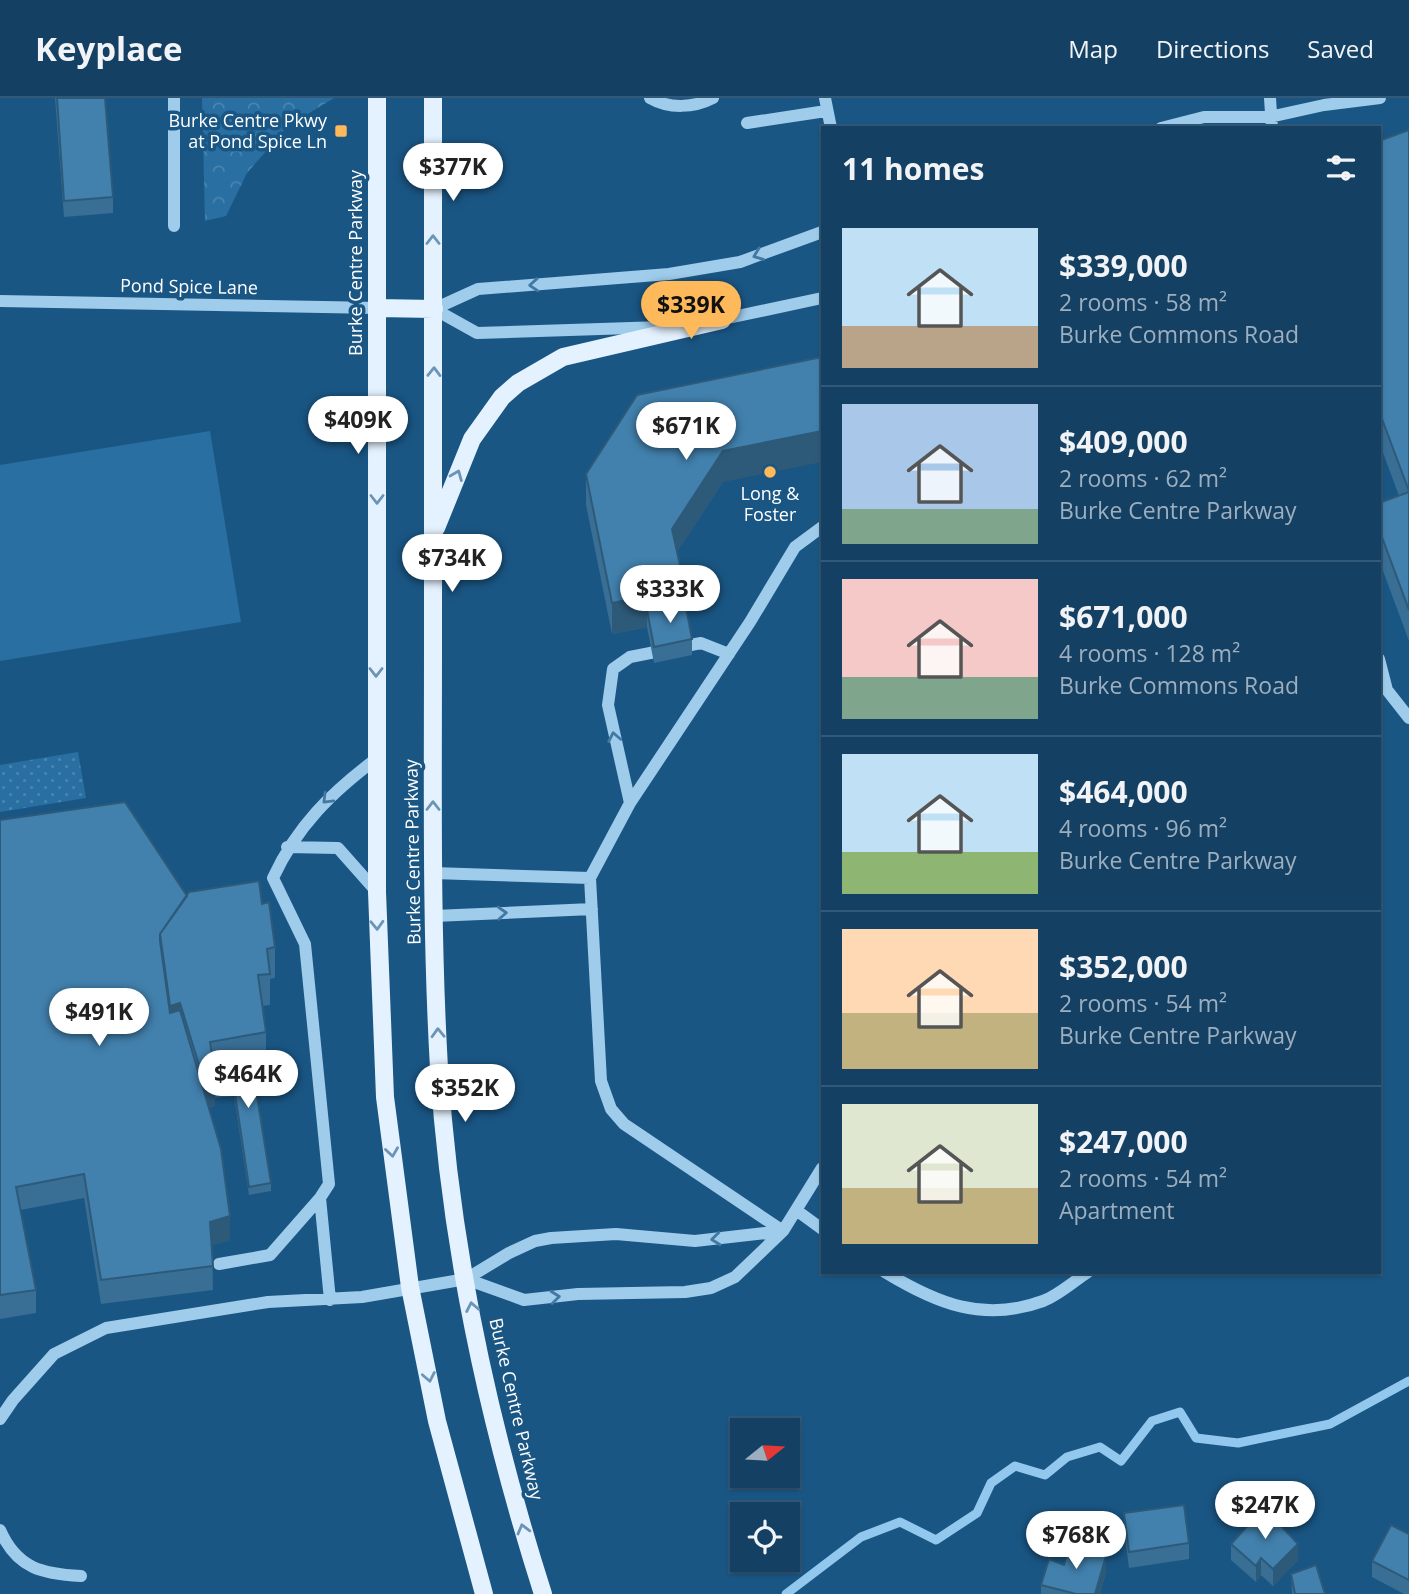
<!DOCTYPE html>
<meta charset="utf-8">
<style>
:root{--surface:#144063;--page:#1d4769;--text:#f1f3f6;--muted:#9dafbe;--line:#335978;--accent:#feb95b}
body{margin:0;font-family:"Open Sans",sans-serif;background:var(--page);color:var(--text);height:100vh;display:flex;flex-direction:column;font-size:26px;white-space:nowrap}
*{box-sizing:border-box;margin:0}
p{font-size:23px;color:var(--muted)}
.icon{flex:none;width:38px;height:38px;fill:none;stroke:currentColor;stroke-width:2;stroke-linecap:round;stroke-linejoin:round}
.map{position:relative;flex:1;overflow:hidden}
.panel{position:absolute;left:821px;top:28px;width:560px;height:1148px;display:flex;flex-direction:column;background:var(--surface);border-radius:0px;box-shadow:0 2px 5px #0004,0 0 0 2px var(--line)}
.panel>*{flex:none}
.needle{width:46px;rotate:72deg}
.buttons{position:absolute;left:730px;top:1320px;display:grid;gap:14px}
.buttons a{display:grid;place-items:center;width:70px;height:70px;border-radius:0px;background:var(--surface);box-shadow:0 2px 5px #0004,0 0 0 2px var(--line);font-size:35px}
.price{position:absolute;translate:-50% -60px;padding:0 16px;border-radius:24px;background:#fff;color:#222;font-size:23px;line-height:46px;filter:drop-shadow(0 2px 4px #0008)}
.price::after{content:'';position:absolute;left:50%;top:42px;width:21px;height:16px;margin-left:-10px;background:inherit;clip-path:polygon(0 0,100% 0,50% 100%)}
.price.selected{background:var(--accent);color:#111}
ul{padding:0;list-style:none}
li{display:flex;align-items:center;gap:21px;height:175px;padding:0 21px}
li+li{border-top:2px solid var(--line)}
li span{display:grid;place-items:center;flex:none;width:196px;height:140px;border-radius:0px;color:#555}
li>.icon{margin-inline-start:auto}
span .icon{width:84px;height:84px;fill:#fffc;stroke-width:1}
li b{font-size:30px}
h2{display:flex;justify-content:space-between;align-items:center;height:84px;padding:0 21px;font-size:30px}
header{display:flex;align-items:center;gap:42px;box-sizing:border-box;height:98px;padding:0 35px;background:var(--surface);border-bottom:2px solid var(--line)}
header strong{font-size:33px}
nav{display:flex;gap:38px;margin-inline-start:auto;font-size:24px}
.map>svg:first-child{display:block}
.grass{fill:#296fa1}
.forest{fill:url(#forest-crowns)}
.park{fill:url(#park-dots)}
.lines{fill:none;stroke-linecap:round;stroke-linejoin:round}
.stream{stroke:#92c8ee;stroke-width:9}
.minor{stroke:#9fcceb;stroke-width:12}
.major{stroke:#e4f2ff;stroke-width:18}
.wall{fill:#396e95}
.shaded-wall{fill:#2e5a79}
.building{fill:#4280ad;stroke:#2e5a79;stroke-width:2}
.oneway{stroke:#6b94b5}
.oneway2{stroke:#4279a3}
.poi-dot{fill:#feb95b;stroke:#1a5684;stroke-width:2.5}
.labels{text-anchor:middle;stroke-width:7;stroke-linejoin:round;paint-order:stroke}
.poi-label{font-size:18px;fill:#fff;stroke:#1a5684;text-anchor:end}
.street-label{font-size:18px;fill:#fff;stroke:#1a5684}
</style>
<header>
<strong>Keyplace</strong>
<nav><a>Map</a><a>Directions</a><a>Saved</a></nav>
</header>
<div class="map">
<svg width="1409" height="1496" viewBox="0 0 1409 1496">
<defs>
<pattern id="forest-crowns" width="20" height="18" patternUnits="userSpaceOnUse" patternTransform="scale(1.75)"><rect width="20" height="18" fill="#296fa1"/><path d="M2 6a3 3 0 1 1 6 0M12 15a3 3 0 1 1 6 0" fill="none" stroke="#4985af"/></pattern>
<pattern id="park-dots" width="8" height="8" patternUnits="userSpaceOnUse" patternTransform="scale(1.75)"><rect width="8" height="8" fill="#296fa1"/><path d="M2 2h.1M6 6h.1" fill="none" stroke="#4985af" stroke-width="1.8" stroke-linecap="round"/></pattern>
</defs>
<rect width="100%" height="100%" fill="#1a5684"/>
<path class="grass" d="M 210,333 L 241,524 L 0,563 L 0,367 Z"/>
<path class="forest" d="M 202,0 L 334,0 L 288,28 L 247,75 L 226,118 L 205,123 Z"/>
<path class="park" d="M 78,654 L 86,700 L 0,714 L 0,667 Z"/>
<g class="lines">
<path class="stream" d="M 786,1496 L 861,1439 L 900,1424 L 936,1442 L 977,1415 L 991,1385 L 1015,1368 L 1045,1377 L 1067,1359 L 1100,1349 L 1121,1363 L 1152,1323 L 1180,1314 L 1196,1340 L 1238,1345 L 1330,1326 L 1409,1283"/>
<path class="minor" d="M 650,0 C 669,11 694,10 713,0
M 825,0 L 831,30
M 1270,0 L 1272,30
M 747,25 L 826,13
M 1161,30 L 1204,19 L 1270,19 L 1324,7 L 1380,0
M 174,128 L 174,0
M 0,203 L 377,210
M 434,211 L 478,191 L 669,176 L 740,164 L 822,134
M 434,211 L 477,235 L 662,229
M 714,223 L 822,200
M 822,429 L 795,449 L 750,524 L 630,705 L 590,780 L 601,983 L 611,1011 L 624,1026 L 783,1133 L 822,1070
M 1379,561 L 1387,592 L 1409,620
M 630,705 L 608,607 L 613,571 L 630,559 L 701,545 L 729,556
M 287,749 L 338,750 L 377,794
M 433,775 L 590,780
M 434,818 L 592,811
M 796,1112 L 822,1131
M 219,1166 L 270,1157 L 320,1100
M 885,1174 C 936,1205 983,1225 1043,1203 C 1059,1197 1074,1183 1088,1174
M 466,1181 L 524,1202 L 578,1196 L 685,1194 L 711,1190 L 735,1179 L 783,1133
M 330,1202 L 320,1100 L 329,1086 L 305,846 L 273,780 C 297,728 331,695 376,661
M 0,1321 L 13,1302 L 54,1256 L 106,1230 L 268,1204 L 362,1199 L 466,1181 L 509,1155 L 535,1143 L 551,1140 L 616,1136 L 695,1143 L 783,1133
M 0,1432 C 17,1471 43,1476 81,1478"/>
<path class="major" d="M 377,0 L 377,794 L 385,999 L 410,1189 L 437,1323 L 484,1496
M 433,0 C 433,184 433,369 433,553 C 433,692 431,831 439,970 C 450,1147 489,1327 543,1496
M 377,210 L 434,211
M 436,430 L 472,341 L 502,299 L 518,285 L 563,259 L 722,222"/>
</g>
<path class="wall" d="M 55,0 L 105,0 L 113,99 L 113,115 L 64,119 Z
M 1409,32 L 1409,543 L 1379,462 L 1379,405 L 1399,398 L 1379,344 L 1379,43 Z
M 586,376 L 723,384 L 677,454 L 692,541 L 692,557 L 654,565 L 647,529 L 612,536 L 586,407 Z
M 0,722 L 187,798 L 262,806 L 275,849 L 275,880 L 270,881 L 270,907 L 263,908 L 266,934 L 266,956 L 271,983 L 271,991 L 257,994 L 271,1085 L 271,1093 L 249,1097 L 234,998 L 215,1000 L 215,1008 L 209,1009 L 230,1142 L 212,1147 L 213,1192 L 101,1206 L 84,1100 L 20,1112 L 36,1192 L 36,1215 L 0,1221 Z
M 1124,1415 L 1189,1445 L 1189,1461 L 1129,1470 L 1124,1431 Z
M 1409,1436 L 1409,1496 L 1404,1496 L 1372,1479 L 1372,1463 Z
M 1231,1446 L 1298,1462 L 1273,1488 L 1261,1477 L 1256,1484 L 1231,1462 Z
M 1064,1467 L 1106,1474 L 1100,1496 L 1041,1496 L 1041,1487 Z
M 1291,1476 L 1325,1496 L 1292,1496 Z"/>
<path class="shaded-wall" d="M 822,333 L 822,364 L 723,384 L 672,462 L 672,431 L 723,353 Z
M 685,490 L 685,521 L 647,512 L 647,529 L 612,536 L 612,505 Z
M 180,905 L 180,936 L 170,939 L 170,908 Z
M 215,977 L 215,1008 L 203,1011 L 203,980 Z
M 230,1118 L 230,1142 L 210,1148 L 210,1124 Z
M 1298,1446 L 1298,1462 L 1273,1488 L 1273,1471 Z
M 1106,1458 L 1106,1474 L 1100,1496 L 1095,1496 Z
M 1261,1460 L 1261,1477 L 1256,1484 L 1256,1468 Z"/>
<path class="building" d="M 57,0 L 105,0 L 113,99 L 64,103 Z
M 1409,32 L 1409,393 L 1379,313 L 1379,43 Z
M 822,259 L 822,333 L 723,353 L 672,431 L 685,490 L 612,505 L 586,376 L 637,297 Z
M 1409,394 L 1409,512 L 1379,431 L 1379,405 Z
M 685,504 L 692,541 L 654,549 L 647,512 Z
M 125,704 L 187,798 L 160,836 L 160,843 L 170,915 L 180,912 L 221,1051 L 230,1118 L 210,1124 L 213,1168 L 101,1182 L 84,1076 L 16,1089 L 36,1192 L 0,1197 L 0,722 Z
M 259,783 L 262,806 L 269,804 L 275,849 L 267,851 L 270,876 L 258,877 L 266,934 L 210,944 L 215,977 L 203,980 L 180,905 L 170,908 L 160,836 L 189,794 Z
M 266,956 L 271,983 L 255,986 L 271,1085 L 249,1089 L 234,989 L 215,992 L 215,977 L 213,966 Z
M 1184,1407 L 1189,1445 L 1129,1454 L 1124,1415 Z
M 1264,1410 L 1298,1446 L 1273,1471 L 1261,1460 L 1256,1468 L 1231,1446 Z
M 1391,1427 L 1409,1436 L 1409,1482 L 1372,1463 Z
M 1071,1442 L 1106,1458 L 1095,1496 L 1076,1496 L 1041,1487 L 1049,1461 L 1064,1467 Z
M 1316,1467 L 1325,1496 L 1295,1496 L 1291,1476 Z"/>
<defs><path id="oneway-chevron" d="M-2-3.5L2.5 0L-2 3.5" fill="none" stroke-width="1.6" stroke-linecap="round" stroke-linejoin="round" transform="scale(1.75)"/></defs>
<g class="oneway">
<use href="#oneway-chevron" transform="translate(433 142) rotate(-90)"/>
<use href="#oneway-chevron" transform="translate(434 274) rotate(-89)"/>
<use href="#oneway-chevron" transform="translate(457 377) rotate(-68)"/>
<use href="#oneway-chevron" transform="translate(377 401) rotate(90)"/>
<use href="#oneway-chevron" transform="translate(376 574) rotate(90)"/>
<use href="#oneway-chevron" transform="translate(433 708) rotate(-90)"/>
<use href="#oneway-chevron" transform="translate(377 827) rotate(88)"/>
<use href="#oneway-chevron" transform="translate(438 935) rotate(-92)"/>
<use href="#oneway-chevron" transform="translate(392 1054) rotate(82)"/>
<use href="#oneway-chevron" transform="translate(472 1209) rotate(-101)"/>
<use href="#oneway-chevron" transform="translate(429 1279) rotate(79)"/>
<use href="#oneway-chevron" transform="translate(523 1431) rotate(-105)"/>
</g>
<g class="oneway2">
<use href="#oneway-chevron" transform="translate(758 157) rotate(159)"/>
<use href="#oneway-chevron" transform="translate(534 187) rotate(176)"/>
<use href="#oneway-chevron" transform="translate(614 639) rotate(-101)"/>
<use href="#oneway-chevron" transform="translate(327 701) rotate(135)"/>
<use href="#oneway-chevron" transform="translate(502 815) rotate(-3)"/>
<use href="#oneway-chevron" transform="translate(716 1141) rotate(174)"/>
<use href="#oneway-chevron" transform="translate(555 1199) rotate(-6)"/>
</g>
<g class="poi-dot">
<rect x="334" y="26" width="14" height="14" rx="3.5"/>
<circle cx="770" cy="374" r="7"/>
</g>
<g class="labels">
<g class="poi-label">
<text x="327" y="29">Burke Centre Pkwy<tspan x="327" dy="21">at Pond Spice Ln</tspan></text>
<text x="770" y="402" text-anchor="middle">Long &amp;<tspan x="770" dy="21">Foster</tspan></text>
</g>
<g class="street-label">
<text transform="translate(356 165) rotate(-90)" y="6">Burke Centre Parkway</text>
<text transform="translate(189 189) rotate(1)" y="6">Pond Spice Lane</text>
<text transform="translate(413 754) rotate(-91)" y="6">Burke Centre Parkway</text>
<text transform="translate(516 1311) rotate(77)" y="6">Burke Centre Parkway</text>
</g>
</g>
</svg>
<div class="buttons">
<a><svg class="needle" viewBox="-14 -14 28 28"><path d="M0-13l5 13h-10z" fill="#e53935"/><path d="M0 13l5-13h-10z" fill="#9dafbe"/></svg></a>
<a><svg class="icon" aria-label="locate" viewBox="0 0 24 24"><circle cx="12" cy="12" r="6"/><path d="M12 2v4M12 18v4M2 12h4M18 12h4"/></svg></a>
</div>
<b class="price" style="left:453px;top:105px">$377K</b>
<b class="price selected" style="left:691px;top:243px">$339K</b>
<b class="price" style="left:358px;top:358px">$409K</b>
<b class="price" style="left:686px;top:364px">$671K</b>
<b class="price" style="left:452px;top:496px">$734K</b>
<b class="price" style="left:670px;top:527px">$333K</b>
<b class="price" style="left:99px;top:950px">$491K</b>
<b class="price" style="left:248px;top:1012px">$464K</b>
<b class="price" style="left:465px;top:1026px">$352K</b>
<b class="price" style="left:1265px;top:1443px">$247K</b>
<b class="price" style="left:1076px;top:1473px">$768K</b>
<section class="panel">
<h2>11 homes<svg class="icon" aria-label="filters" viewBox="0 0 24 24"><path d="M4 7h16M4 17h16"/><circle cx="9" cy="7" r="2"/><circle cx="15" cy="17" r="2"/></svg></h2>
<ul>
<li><span style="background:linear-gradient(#bfe0f5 70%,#b9a48a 0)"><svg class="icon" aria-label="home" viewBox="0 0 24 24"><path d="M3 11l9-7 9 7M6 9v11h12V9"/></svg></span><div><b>$339,000</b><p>2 rooms · 58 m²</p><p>Burke Commons Road</p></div></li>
<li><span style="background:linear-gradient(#a9c7e8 75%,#7fa58c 0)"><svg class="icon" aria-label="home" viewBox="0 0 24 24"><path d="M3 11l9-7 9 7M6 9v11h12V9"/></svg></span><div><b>$409,000</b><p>2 rooms · 62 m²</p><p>Burke Centre Parkway</p></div></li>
<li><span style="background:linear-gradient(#f6c9c9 70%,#7fa58c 0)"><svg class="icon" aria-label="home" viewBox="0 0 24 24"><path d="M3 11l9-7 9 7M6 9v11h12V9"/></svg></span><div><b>$671,000</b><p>4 rooms · 128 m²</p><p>Burke Commons Road</p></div></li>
<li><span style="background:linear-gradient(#bfe0f5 70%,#8fb573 0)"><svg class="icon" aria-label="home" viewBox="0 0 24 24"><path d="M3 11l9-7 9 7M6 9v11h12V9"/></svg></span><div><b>$464,000</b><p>4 rooms · 96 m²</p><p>Burke Centre Parkway</p></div></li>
<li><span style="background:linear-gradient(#ffd9b3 60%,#c2b280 0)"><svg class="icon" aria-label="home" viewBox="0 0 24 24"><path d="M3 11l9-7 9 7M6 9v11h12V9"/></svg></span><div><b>$352,000</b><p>2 rooms · 54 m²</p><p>Burke Centre Parkway</p></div></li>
<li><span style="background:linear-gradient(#dfe7d0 60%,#c2b280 0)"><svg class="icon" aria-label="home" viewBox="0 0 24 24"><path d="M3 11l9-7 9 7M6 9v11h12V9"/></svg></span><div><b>$247,000</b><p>2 rooms · 54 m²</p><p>Apartment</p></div></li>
</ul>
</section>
</div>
